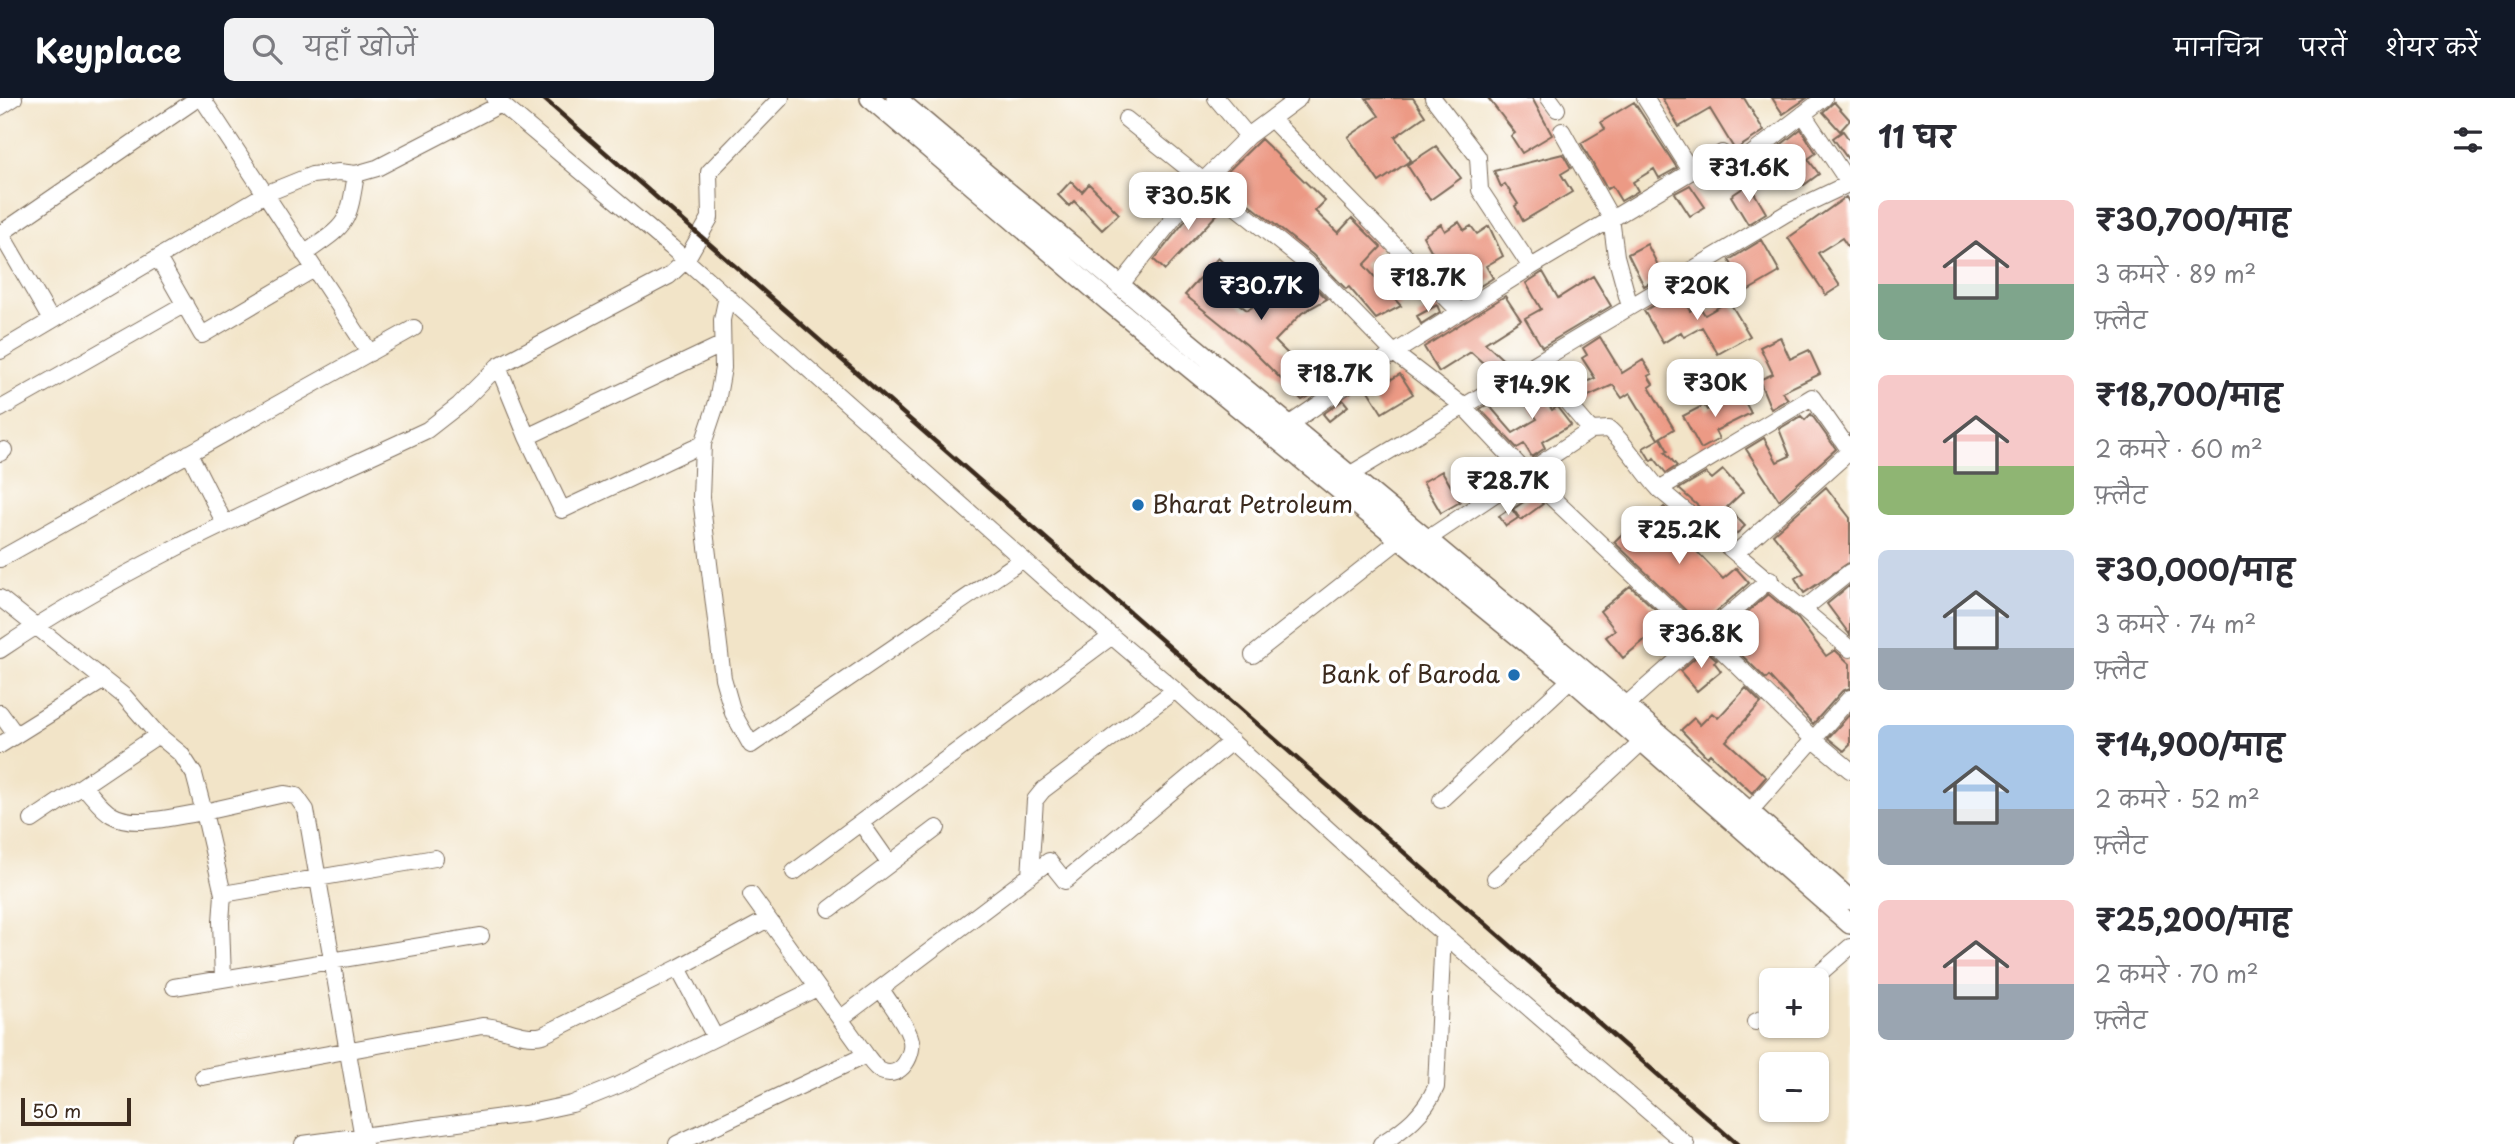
<!DOCTYPE html>
<html lang="hi">
<meta charset="utf-8">
<style>
:root{--surface:#fff;--page:#f2f2f3;--text:#2b2b33;--muted:#7c7c81;--accent:#111827}
body{margin:0;font-family:"Playpen Sans","Playpen Sans Deva",sans-serif;background:var(--page);color:var(--text);height:100vh;display:flex;flex-direction:column;font-size:26px;white-space:nowrap}
*{box-sizing:border-box;margin:0}
p{font-size:23px;color:var(--muted)}
.icon{flex:none;width:38px;height:38px;fill:none;stroke:currentColor;stroke-width:2;stroke-linecap:round;stroke-linejoin:round}
.map{position:relative;flex:1;overflow:hidden}
.panel{display:flex;flex-direction:column;background:var(--surface);width:665px}
.panel>*{flex:none}
.fabs{position:absolute;left:1759px;top:870px;display:grid;gap:14px}
.fabs a{display:grid;place-items:center;width:70px;height:70px;border-radius:10px;background:var(--surface);box-shadow:0 2px 5px #0004;font-size:35px}
.scale{position:absolute;left:21px;bottom:18px;width:110px;box-sizing:border-box;padding-left:7px;border:4px solid #3b2a1e;border-top:0;font-size:19px;line-height:24px;white-space:nowrap;color:#3b2a1e;-webkit-text-stroke:5px #fff;paint-order:stroke}
.price{position:absolute;translate:-50% -60px;padding:0 16px;border-radius:14px;background:#fff;color:#222;font-size:23px;line-height:46px;filter:drop-shadow(0 2px 4px #0008)}
.price::after{content:'';position:absolute;left:50%;top:42px;width:21px;height:16px;margin-left:-10px;background:inherit;clip-path:polygon(0 0,100% 0,50% 100%)}
.price.on{background:var(--accent);color:#fff}
ul{padding:0;list-style:none}
li{display:flex;align-items:center;gap:21px;height:175px;padding:0 28px}
li span{display:grid;place-items:center;flex:none;width:196px;height:140px;border-radius:10px;color:#555}
li>.icon{margin-inline-start:auto}
span .icon{width:84px;height:84px;fill:#fffc;stroke-width:1}
li b{font-size:30px}
h2{display:flex;justify-content:space-between;align-items:center;height:84px;padding:0 28px;font-size:30px}
header{display:flex;align-items:center;gap:42px;box-sizing:border-box;height:98px;padding:0 35px;background:var(--accent);color:#fff}
header strong{font-size:33px}
nav{display:flex;gap:38px;margin-inline-start:auto;font-size:24px}
.search{width:490px;height:63px;background:var(--page);display:flex;align-items:center;gap:18px;box-sizing:border-box;padding:0 24px;border-radius:10px;color:var(--muted);font-size:26px}
main{display:flex;flex:1;min-height:0}
.map>svg:first-child{display:block}
.building{fill:#ec9a85}
.lines{fill:none;stroke-linecap:round;stroke-linejoin:round}
.minor-casing{stroke:#7b6b5a;stroke-width:18}
.major-casing{stroke:#7b6b5a;stroke-width:22}
.minor{stroke:#fff;stroke-width:16}
.major{stroke:#fff;stroke-width:19}
.rail{stroke:#3b2a1e;stroke-width:4.5}
.poi-dot{fill:#1f6fb2;stroke:#fff;stroke-width:2.5}
.labels{text-anchor:middle;stroke-width:7;stroke-linejoin:round;paint-order:stroke}
.poi-label{font-size:24px;fill:#3b2a1e;stroke:#fff;text-anchor:start}
</style>
<header>
<strong>Keyplace</strong>
<div class="search"><svg class="icon" aria-label="search" viewBox="0 0 24 24"><circle cx="10" cy="10" r="6"/><path d="M15 15l6 6"/></svg>यहाँ खोजें</div>
<nav><a>मानचित्र</a><a>परतें</a><a>शेयर करें</a></nav>
</header>
<main>
<div class="map">
<svg width="1850" height="1046" viewBox="0 0 1850 1046">
<rect width="100%" height="100%" fill="#fff"/>
<filter id="ink" filterUnits="userSpaceOnUse"><feTurbulence type="fractalNoise" baseFrequency=".0143" numOctaves="2"/><feDisplacementMap in="SourceGraphic" scale="14" xChannelSelector="R" yChannelSelector="G"/><feConvolveMatrix kernelMatrix="1 2 1 2 8 2 1 2 1" color-interpolation-filters="sRGB"/></filter>
<filter id="wash" filterUnits="userSpaceOnUse"><feTurbulence type="fractalNoise" baseFrequency=".00686" numOctaves="4" result="noise"/><feDisplacementMap in="SourceGraphic" scale="28" xChannelSelector="R" yChannelSelector="G"/><feGaussianBlur stdDeviation="1.57" result="paint"/><feColorMatrix in="noise" values="0 0 0 0 0 0 0 0 0 0 0 0 0 0 0 0 0 1.4 0 .05"/><feComposite in="paint" operator="in"/></filter>
<g filter="url(#wash)">
<rect width="100%" height="100%" fill="#f2e4c8"/>
<g id="blocks">
<path class="building" d="M 1366,0 L 1413,0 L 1425,18 L 1395,39 L 1411,62 L 1379,84 L 1348,39 L 1379,18 Z
M 1488,0 L 1532,0 L 1552,37 L 1522,55 L 1511,38 L 1515,35 Z
M 1662,0 L 1744,0 L 1764,33 L 1735,52 L 1710,11 L 1679,29 Z
M 1772,0 L 1807,0 L 1783,16 Z
M 1634,4 L 1677,70 L 1659,80 L 1654,71 L 1633,84 L 1638,93 L 1621,103 L 1612,88 L 1607,91 L 1581,45 L 1605,31 L 1601,24 Z
M 1834,4 L 1850,22 L 1840,33 L 1823,14 Z
M 1801,31 L 1816,55 L 1808,61 L 1819,76 L 1804,87 L 1793,71 L 1779,81 L 1764,60 Z
M 1843,33 L 1850,43 L 1850,64 L 1833,40 Z
M 1261,41 L 1325,103 L 1315,113 L 1338,135 L 1352,120 L 1381,149 L 1364,167 L 1401,208 L 1376,221 L 1349,189 L 1346,191 L 1313,157 L 1219,82 Z
M 1436,48 L 1461,80 L 1430,102 L 1407,67 Z
M 1563,56 L 1571,70 L 1561,76 L 1572,94 L 1523,123 L 1515,108 L 1518,106 L 1505,86 L 1501,89 L 1494,73 Z
M 1071,83 L 1082,94 L 1089,86 L 1119,116 L 1102,132 L 1074,103 L 1069,108 L 1058,97 Z
M 1749,86 L 1766,115 L 1748,126 L 1731,98 Z
M 1690,87 L 1705,109 L 1690,118 L 1675,95 Z
M 1205,98 L 1221,112 L 1165,172 L 1154,162 Z
M 1846,99 L 1850,106 L 1850,152 L 1842,140 L 1818,155 L 1840,188 L 1826,197 L 1788,140 Z
M 1459,124 L 1464,132 L 1471,128 L 1477,136 L 1489,128 L 1503,158 L 1486,168 L 1493,180 L 1461,200 L 1453,192 L 1423,138 L 1441,126 L 1445,133 Z
M 1762,142 L 1780,174 L 1747,193 L 1729,162 Z
M 1647,146 L 1663,177 L 1644,188 L 1628,156 Z
M 1218,160 L 1228,169 L 1220,177 L 1230,187 L 1223,194 L 1247,212 L 1305,179 L 1327,201 L 1302,215 L 1275,243 L 1323,291 L 1302,302 L 1247,247 L 1185,197 Z
M 1543,174 L 1558,200 L 1593,178 L 1611,208 L 1542,249 L 1525,220 L 1541,211 L 1526,185 Z
M 1678,193 L 1690,213 L 1699,208 L 1705,217 L 1729,203 L 1750,238 L 1718,256 L 1702,229 L 1684,239 L 1681,234 L 1663,245 L 1644,213 Z
M 1505,198 L 1521,222 L 1485,245 L 1510,268 L 1496,277 L 1471,254 L 1439,274 L 1424,249 Z
M 1437,207 L 1440,214 L 1421,226 L 1417,218 Z
M 1600,239 L 1622,275 L 1643,262 L 1652,276 L 1648,278 L 1653,286 L 1649,289 L 1674,331 L 1658,341 L 1630,295 L 1622,300 L 1613,287 L 1584,300 L 1579,287 L 1595,280 L 1582,260 L 1587,257 L 1583,250 Z
M 1780,239 L 1790,261 L 1809,252 L 1820,276 L 1782,294 L 1788,301 L 1771,311 L 1759,282 L 1773,276 L 1760,249 Z
M 1400,276 L 1413,296 L 1382,315 L 1365,288 L 1377,279 L 1382,287 Z
M 1530,281 L 1552,312 L 1557,309 L 1571,327 L 1542,344 L 1545,350 L 1532,359 L 1524,346 L 1517,350 L 1480,311 L 1488,306 L 1513,335 L 1537,321 L 1515,290 Z
M 1740,295 L 1751,315 L 1715,333 L 1719,341 L 1701,351 L 1683,318 L 1704,307 L 1707,312 Z
M 1343,302 L 1348,308 L 1329,323 L 1323,316 Z
M 1811,316 L 1836,351 L 1779,402 L 1746,351 L 1764,340 L 1777,364 L 1790,358 L 1779,331 L 1801,318 L 1805,322 Z
M 1661,340 L 1668,353 L 1665,354 L 1677,368 L 1666,375 L 1654,360 L 1651,363 L 1643,350 Z
M 1723,372 L 1743,394 L 1727,409 L 1745,428 L 1733,439 L 1679,391 L 1706,375 L 1712,381 Z
M 1442,373 L 1460,404 L 1441,415 L 1423,384 Z
M 1826,389 L 1850,420 L 1850,464 L 1804,495 L 1795,480 L 1804,475 L 1773,436 Z
M 1534,397 L 1543,406 L 1521,422 L 1513,411 Z
M 1664,409 L 1691,431 L 1683,439 L 1723,481 L 1736,470 L 1749,485 L 1701,527 L 1614,444 L 1636,422 L 1643,428 Z
M 1511,410 L 1518,420 L 1506,428 L 1499,418 Z
M 1850,487 L 1850,537 L 1827,506 Z
M 1630,488 L 1657,513 L 1645,523 L 1654,534 L 1623,560 L 1606,539 L 1615,532 L 1600,513 Z
M 1768,496 L 1798,521 L 1826,558 L 1835,552 L 1850,566 L 1850,590 L 1842,593 L 1813,626 L 1769,578 L 1766,581 L 1721,537 Z
M 1705,551 L 1717,562 L 1714,564 L 1721,573 L 1697,593 L 1680,573 Z
M 1746,590 L 1761,605 L 1726,643 L 1766,679 L 1752,695 L 1710,656 L 1707,659 L 1681,632 L 1694,620 L 1700,627 L 1712,615 L 1718,620 Z
M 1850,616 L 1850,647 L 1844,653 L 1828,640 Z"/>
</g>
</g>
<g filter="url(#ink)">
<use href="#blocks" fill-opacity="0" stroke="#7b6b5a" stroke-width="2"/>
<g class="lines">
<defs>
<path id="minor" d="M 202,0 L 370,255
M 494,0 L 671,149 L 1055,490 L 1175,592 L 1433,827 L 1686,1046
M 1433,0 L 1478,59 L 1480,92 L 1531,169
M 1549,0 L 1557,11
M 1645,0 L 1691,73
M 0,9 L 14,0
M 1803,16 L 1849,85
M 1126,21 L 1306,165 L 1394,255 L 1287,328
M 1271,21 L 1459,213
M 1562,33 L 1611,120 L 1616,158 L 1630,209
M 1248,38 L 1299,0
M 0,134 L 51,222
M 0,136 L 198,0
M 304,156 C 347,126 348,128 356,76
M 158,160 L 202,237 L 314,171
M 1119,189 L 1203,83 L 1248,38 L 1216,0
M 727,198 L 722,222 L 723,270 L 717,304 L 703,346 L 701,400 L 723,580 L 733,615 L 751,647 L 1023,461
M 0,253 L 265,96 L 312,77 L 339,74 L 356,76 L 377,70 L 501,6
M 498,268 L 527,339 L 562,412 L 703,346
M 1536,268 L 1591,332
M 0,311 L 185,206
M 527,339 L 721,247
M 0,355 L 4,352
M 189,355 L 225,426
M 1349,377 L 1787,115 L 1850,85
M 1659,391 L 1812,299 L 1850,353
M 1426,442 L 1591,332 L 1609,331 C 1628,348 1641,371 1659,391 L 1850,551
M 1737,454 L 1850,353
M 0,461 L 414,230
M 0,500 L 124,598 L 158,637 L 181,656 L 194,676 L 204,714 L 284,696 L 296,698 L 306,712 L 364,1046
M 1805,510 L 1850,474
M 1706,537 L 1813,641 L 1850,672
M 1701,541 L 1770,481
M 0,552 C 132,462 282,400 427,332 L 459,307 L 498,268 L 669,178 L 686,162 L 710,120 L 709,74 L 781,0
M 1253,557 L 1399,442
M 1626,607 L 1701,541 L 1527,376 L 1463,308 L 1394,255 L 1531,169 L 1722,55 L 1732,71 L 1824,0
M 0,615 L 16,637
M 0,647 L 104,582
M 84,689 C 93,698 101,711 112,717 C 135,731 179,717 204,714 L 223,796 L 435,760
M 1441,702 L 1571,581
M 1750,713 L 1850,600
M 32,722 L 158,637
M 861,725 L 889,765
M 794,774 L 1112,538
M 1030,778 L 1035,702 L 1043,692 L 1175,592
M 1495,780 L 1643,643
M 751,797 L 866,957 C 870,962 875,970 881,973 C 901,983 916,954 910,939 C 904,922 890,906 881,891
M 830,811 L 937,730
M 678,870 L 715,939
M 223,881 L 221,824 L 223,796
M 1812,882 L 1850,849
M 174,889 L 481,838
M 840,921 L 1049,763 L 1065,783 L 1232,643
M 1755,924 L 1771,916
M 203,979 L 482,928 C 504,928 521,942 543,937 L 678,870 L 768,821
M 303,1046 L 525,1016 L 572,1006 L 619,987 L 817,890
M 677,1046 L 866,957
M 1381,1046 C 1406,1030 1424,1016 1436,989 L 1443,835"/>
<path id="major" d="M 870,0 L 1109,204 L 1571,581 L 1850,826
M 896,0 C 1213,269 1539,526 1850,802"/>
</defs>
<use href="#minor" class="minor-casing"/>
<use href="#major" class="major-casing"/>
<use href="#minor" class="minor"/>
<use href="#major" class="major"/>
<path class="rail" d="M 543,0 L 1737,1046"/>
</g>
</g>
<g class="poi-dot">
<circle cx="1138" cy="407" r="7"/>
<circle cx="1514" cy="577" r="7"/>
</g>
<g class="labels">
<g class="poi-label">
<text x="1152" y="415">Bharat Petroleum</text>
<text x="1500" y="585" text-anchor="end">Bank of Baroda</text>
</g>
</g>
</svg>
<div class="fabs">
<a>+</a>
<a>−</a>
</div>
<div class="scale">50 m</div>
<b class="price" style="left:1749px;top:106px">₹31.6K</b>
<b class="price" style="left:1188px;top:134px">₹30.5K</b>
<b class="price" style="left:1428px;top:216px">₹18.7K</b>
<b class="price on" style="left:1261px;top:224px">₹30.7K</b>
<b class="price" style="left:1697px;top:224px">₹20K</b>
<b class="price" style="left:1335px;top:312px">₹18.7K</b>
<b class="price" style="left:1715px;top:321px">₹30K</b>
<b class="price" style="left:1532px;top:323px">₹14.9K</b>
<b class="price" style="left:1508px;top:419px">₹28.7K</b>
<b class="price" style="left:1679px;top:468px">₹25.2K</b>
<b class="price" style="left:1701px;top:572px">₹36.8K</b>
</div>
<section class="panel">
<h2>11 घर<svg class="icon" aria-label="filters" viewBox="0 0 24 24"><path d="M4 7h16M4 17h16"/><circle cx="9" cy="7" r="2"/><circle cx="15" cy="17" r="2"/></svg></h2>
<ul>
<li><span style="background:linear-gradient(#f6c9c9 60%,#7fa58c 0)"><svg class="icon" aria-label="home" viewBox="0 0 24 24"><path d="M3 11l9-7 9 7M6 9v11h12V9"/></svg></span><div><b>₹30,700/माह</b><p>3 कमरे · 89 m²</p><p>फ़्लैट</p></div></li>
<li><span style="background:linear-gradient(#f6c9c9 65%,#8fb573 0)"><svg class="icon" aria-label="home" viewBox="0 0 24 24"><path d="M3 11l9-7 9 7M6 9v11h12V9"/></svg></span><div><b>₹18,700/माह</b><p>2 कमरे · 60 m²</p><p>फ़्लैट</p></div></li>
<li><span style="background:linear-gradient(#c9d6e8 70%,#9aa5b1 0)"><svg class="icon" aria-label="home" viewBox="0 0 24 24"><path d="M3 11l9-7 9 7M6 9v11h12V9"/></svg></span><div><b>₹30,000/माह</b><p>3 कमरे · 74 m²</p><p>फ़्लैट</p></div></li>
<li><span style="background:linear-gradient(#a9c7e8 60%,#9aa5b1 0)"><svg class="icon" aria-label="home" viewBox="0 0 24 24"><path d="M3 11l9-7 9 7M6 9v11h12V9"/></svg></span><div><b>₹14,900/माह</b><p>2 कमरे · 52 m²</p><p>फ़्लैट</p></div></li>
<li><span style="background:linear-gradient(#f6c9c9 60%,#9aa5b1 0)"><svg class="icon" aria-label="home" viewBox="0 0 24 24"><path d="M3 11l9-7 9 7M6 9v11h12V9"/></svg></span><div><b>₹25,200/माह</b><p>2 कमरे · 70 m²</p><p>फ़्लैट</p></div></li>
</ul>
</section>
</main>
